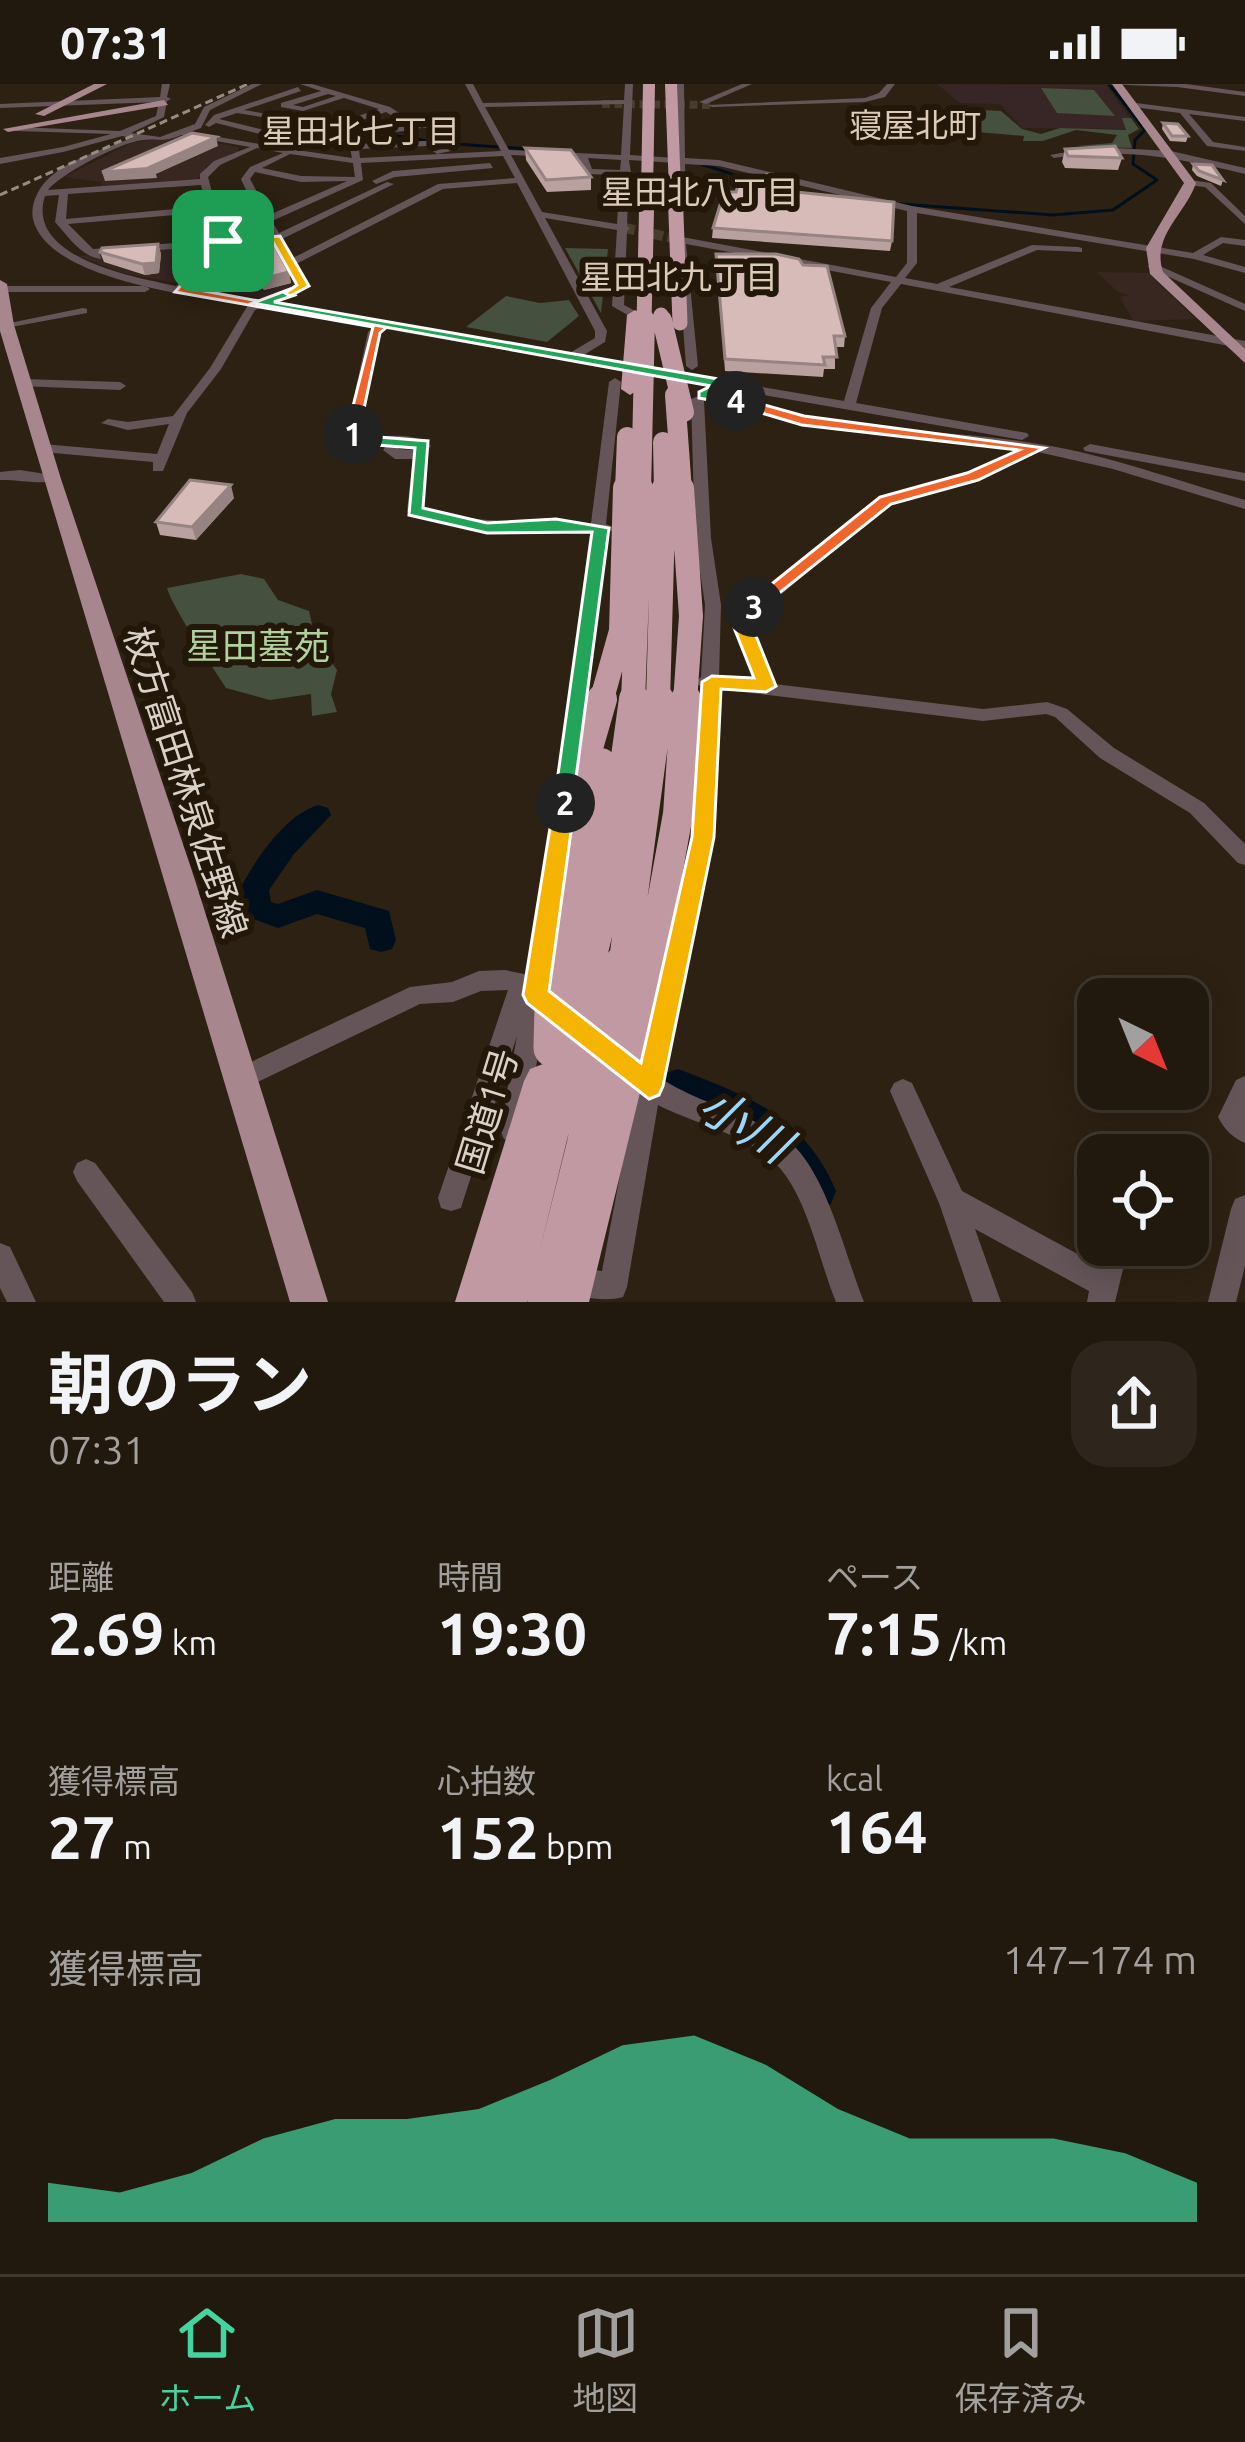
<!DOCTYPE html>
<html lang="ja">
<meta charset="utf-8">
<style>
:root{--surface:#22190e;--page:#2e261c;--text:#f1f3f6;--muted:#a2a09e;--line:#3f382e;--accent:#45d49f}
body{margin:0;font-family:Ubuntu,"Noto Sans JP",sans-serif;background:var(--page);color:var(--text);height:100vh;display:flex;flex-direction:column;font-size:45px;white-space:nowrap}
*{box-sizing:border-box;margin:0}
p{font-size:39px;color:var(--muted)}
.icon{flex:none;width:66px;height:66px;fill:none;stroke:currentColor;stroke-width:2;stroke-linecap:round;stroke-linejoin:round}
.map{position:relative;height:1218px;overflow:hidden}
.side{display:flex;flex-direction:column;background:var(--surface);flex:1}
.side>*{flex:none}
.needle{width:78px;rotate:137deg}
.tools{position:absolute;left:1077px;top:894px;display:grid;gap:24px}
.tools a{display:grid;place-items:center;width:132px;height:132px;border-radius:24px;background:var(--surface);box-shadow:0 6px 30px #0003,0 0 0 3px var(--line);font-size:60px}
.pin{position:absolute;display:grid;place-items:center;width:102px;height:102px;color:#fff;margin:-51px;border-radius:24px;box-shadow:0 6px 18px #0006}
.km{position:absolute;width:60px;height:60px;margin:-30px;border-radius:50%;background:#222;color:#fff;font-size:33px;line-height:60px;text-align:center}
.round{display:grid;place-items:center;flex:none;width:126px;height:126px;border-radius:36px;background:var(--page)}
.overview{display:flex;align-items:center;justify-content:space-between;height:204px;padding:0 48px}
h1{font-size:66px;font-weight:700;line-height:90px}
.figures{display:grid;grid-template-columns:repeat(3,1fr);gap:18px;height:204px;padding:12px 48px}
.figures div{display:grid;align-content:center}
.figures b{font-size:60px;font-weight:700}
.figures small{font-size:33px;font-weight:400}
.figures p{font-size:33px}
.chart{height:336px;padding:24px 48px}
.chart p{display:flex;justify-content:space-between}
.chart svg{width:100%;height:216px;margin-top:12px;fill:var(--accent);opacity:.7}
.status{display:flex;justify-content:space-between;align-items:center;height:84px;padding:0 60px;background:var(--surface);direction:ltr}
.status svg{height:33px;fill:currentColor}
.tabs{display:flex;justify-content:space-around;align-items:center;height:168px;border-top:3px solid var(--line);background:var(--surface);font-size:33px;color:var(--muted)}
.tabs a{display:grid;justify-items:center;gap:6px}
.tabs .current{color:var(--accent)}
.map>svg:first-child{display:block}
.commercial{fill:#382621}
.education{fill:#382526}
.green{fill:#45503e}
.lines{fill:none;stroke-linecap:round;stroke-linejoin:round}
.stream{stroke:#000f1b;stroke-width:3}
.river{fill:#000f1b;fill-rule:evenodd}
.minor-tunnel-far1{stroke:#473c2e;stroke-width:8;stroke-dasharray:8 4.5;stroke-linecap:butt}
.minor-tunnel{stroke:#473c2e;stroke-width:10;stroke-dasharray:10 4.5;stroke-linecap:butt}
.minor{fill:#655559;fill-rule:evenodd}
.major{fill:#a7868d;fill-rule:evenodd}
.highway{fill:#c199a2;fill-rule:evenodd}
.rail{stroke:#968d82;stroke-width:3;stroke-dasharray:8 4.5;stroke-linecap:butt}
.highway-bridge-far5{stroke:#c199a2;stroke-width:12}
.highway-bridge-far4{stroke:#c199a2;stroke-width:15}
.highway-bridge-far3{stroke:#c199a2;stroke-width:20}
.highway-bridge-far2{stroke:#c199a2;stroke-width:24}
.highway-bridge-far1{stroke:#c199a2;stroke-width:30}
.highway-bridge{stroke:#c199a2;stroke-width:39}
.wall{fill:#b8a19f}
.shaded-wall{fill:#968382}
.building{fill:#d6bbb9;stroke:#968382;stroke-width:3}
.split-1{fill:#f0652b;stroke:#fff;stroke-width:3}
.split-2{fill:#22a559;stroke:#fff;stroke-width:3}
.split-3{fill:#f5b400;stroke:#fff;stroke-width:3}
.split-4{fill:#f0652b;stroke:#fff;stroke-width:3}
.split-5{fill:#22a559;stroke:#fff;stroke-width:3}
.split-6{fill:#f5b400;stroke:#fff;stroke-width:3}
.labels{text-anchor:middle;stroke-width:12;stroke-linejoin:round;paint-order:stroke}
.far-neighbourhood-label{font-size:33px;fill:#dccbb9;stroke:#231709}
.park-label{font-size:36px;fill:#b1d19c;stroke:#231709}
.street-label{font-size:36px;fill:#dad2c9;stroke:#231709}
.near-water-label{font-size:48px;font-style:italic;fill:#9ad7fa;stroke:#231709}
</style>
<div class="status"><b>07:31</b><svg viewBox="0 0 49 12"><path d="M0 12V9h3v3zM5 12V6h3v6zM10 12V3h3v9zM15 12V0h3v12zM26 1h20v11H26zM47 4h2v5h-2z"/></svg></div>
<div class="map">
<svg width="1245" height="1218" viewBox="0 0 1245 1218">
<rect width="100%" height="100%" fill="#2d2113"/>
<path class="commercial" d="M179,52l60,11 -1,5 -32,15 -9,13 -95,8 -1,-6 -37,-5 69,-35z
M275,156l26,46 -27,14 -68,-11 -7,-8 30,-28 3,-10z
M215,160l-15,21 -25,18 -52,-10 -45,-17z
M1097,188l51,1 48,46 -63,2 -13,-24 9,-2 -11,-3z"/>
<path class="education" d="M937,0l169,1 23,32 -4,12 -103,-1 -22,-24 -40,-1z"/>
<path class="green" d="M1041,4l53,2 21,26 -58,-3z
M963,25l38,2 21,18 19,5 19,-6 66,2 -4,-12h9l8,11 -11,6 4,13 -55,-2 35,-3 5,-8 -41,-5 -33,11h-20l1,-5 -93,-8 23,-6 -4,-5 12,-3z
M565,164l43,1 -7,64z
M506,212l34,7 29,-3 10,16 -32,26 -81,-15z
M241,490l23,5 14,21 31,11 6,27 22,32 -6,24 6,18 -25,4 -1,-22 -41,6 -44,-12c-13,-20 -54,-81 -59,-100z"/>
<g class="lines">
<path class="stream" d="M397,52l36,6
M456,60l72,5
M701,80l40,13
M900,120l153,11 60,-5 44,-30 -24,-16 2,-24 10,-10 -36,-46"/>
<path class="river" d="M318,721l10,3 3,7 -37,39 -25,36 2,12 7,2 39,-14 72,21 7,29 -4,9 -11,3 -11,-3 -5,-21 -48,-14 -39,14 -30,-11 -8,-28c15,-29 45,-74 78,-84z
M678,985c71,27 127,48 158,122l-5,13 -13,5 -13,-5c-25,-62 -83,-81 -139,-109l-5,-11 5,-11z"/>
<path class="minor-tunnel-far1" d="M602,20l110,1"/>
<path class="minor-tunnel" d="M625,120h56
M625,144l57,12
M616,200h72"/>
<path class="minor" d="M162,0h8l-3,13 4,2 -4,2 -3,16 -33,16 29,4 35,-13 9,-17 48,-23h10l-52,26 -9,18 -11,4 75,13 15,-6 -64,-16 -7,4 -4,-2 9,-10 84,-28 3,4 -57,19 76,13 3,4 -86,-14 -18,6 69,17 16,-5 42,-3v-8l33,-11 -35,-11 -41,13 -22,-4v-4l40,-12 -21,-7h12l78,23 20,13 38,7 12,22 -23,5 -4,-3 18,-4 -2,-2 -90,4 1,9 141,-7 -36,-67h8l10,19 141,-3 1,-16h8l-3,71 46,3v-74h8l1,74 34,2 193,46 281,47 28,-16 24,3v6l-22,-3 -20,12 42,12v6l-51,-14 -277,-46v50l-12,15 32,6 95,-39 46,2 4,1v4l-45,-2 -88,37 296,54v8l-344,-65 -19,24 -26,95 171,30 2,3 -7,4 -637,-111 -5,4 -20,100 6,3c22,1 49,-5 65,10l-4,5 -5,58c55,16 112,11 169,14l18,-141 6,-4 6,4 -15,142 11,5 -12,4 -24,230 -3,5h-14l-3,-5 29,-231c-62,-3 -121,0 -181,-18l-2,-3 6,-52h-18l-12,-9 4,-5 -29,-2 -12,-9 22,-102 5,-5 -112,-19 -6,2 -34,59 -34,44 -24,58h-10v-9l-110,-10 -7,-4 7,-4 114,10 12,-30 -41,6 -27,-7 7,-4 20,3 45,-6 37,-48 38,-63c-52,-9 -201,-25 -215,-86 -3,-14 5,-31 16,-41 22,-20 56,-29 83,-40l-10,-2 -59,16 -63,12v-6l63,-11 48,-13 -95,-3 -3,-4 107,4 36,-15 3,-14 -159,6v-4l160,-7zM328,10l8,2 -33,11 -10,-2zM624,20l-3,51 -112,-5 -24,-43zM386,28l19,12 11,2 -61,4 -2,-7zM421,43l21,4 5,9 -89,4 -2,-9 62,-5zM347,49l5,25 -76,-11 29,-12zM182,51l68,12 -36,14 -14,13v5l-152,11c14,-17 75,-49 96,-50 19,-2 16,3 38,-5zM257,64l26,5 -33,14 -9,12 6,13 -34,4 -5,-19 12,-12zM290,70l63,9 2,14 -54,-1 -39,-8zM511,71l68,3 7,16 34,1 -3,49 -75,-12zM503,72l12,22 -77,6 -145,74 -11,-19 112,-55 -7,-2 -108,51 -7,-12 91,-41 -2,-17zM588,74l33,2 -1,10 -28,-1zM629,76l47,3v36l5,3 5,-3 -1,-35 34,2 188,45v52l-11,14 -214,-40 -5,3 3,2 -3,3 6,67 -9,11 9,3 3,40 6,4 6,-4 -12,-122 205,38 -20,26 -27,93 -262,-45 23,-14 2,-11 -62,-113 72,12 -5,76 19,11h8v-4l-15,-8 3,-74 3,-3 -3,-2 2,-51 2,-2zM255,88l46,10 46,-1 -78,34 -19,-36zM517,99l78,148v7l-27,16 -296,-51 36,-17 -12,-22 147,-75zM201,101l15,55 -123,9 -25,-25 107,-9 5,-3 -5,-3 -109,10 2,-25zM59,111l-4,27c12,13 26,35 46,37l-1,-5 116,-8 -6,11 -34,29c-42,-9 -151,-28 -131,-90zM250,113l21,38 -45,4 -11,-38zM274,157l23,44 -38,16 -72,-13 31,-27 8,-16zM413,360l3,3 -3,3 -15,-1 2,-3z
M742,0h10l-46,20 -7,-2z
M887,0h8l-10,13 -20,5 -153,5 -4,-2 157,-7 14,-5z
M1102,0h84l59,8v4l-68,-9z
M1136,19l109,14v4l-56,-7 24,28 32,5v4l-38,-5 -27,-33 -47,-6z
M1095,63l76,4 74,17v6c-66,-16 -123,-27 -191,-16l-4,-3z
M490,79l3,5 -98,9 -19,7 -4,-3 21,-10z
M1190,96l21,3 34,33v8l-40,-37 -18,-2z
M1153,179l92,41v7l-96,-43 -1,-2z
M0,202h145l5,3 -5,3h-145z
M83,224l4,1v4l-81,15 -6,-3z
M23,295l97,3 6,4 -6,4 -101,-4 -2,-3z
M709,308c41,1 77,23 117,29 71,11 142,11 213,23 70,11 138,37 206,56v9l-132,-40 -75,-17 -60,28 -87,23 -142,118 25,63 209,25 64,-7 6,2 14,5 47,39 90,55 41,41v21l-7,-2 -48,-50 -90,-55 -45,-41 -9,-3 -63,7 -265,-32 -5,148 -50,243c37,23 82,33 119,56 43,27 63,120 82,166h-28c-17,-41 -29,-107 -60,-138 -26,-28 -83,-41 -118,-59l-31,182 -4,10c-17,5 -43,1 -60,-6l-4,-10 4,-10 10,-4 29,4 34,-181 -4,-8 3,-8 5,-2 53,-235 8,-150 -5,-5 5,-5 4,-72 -10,-67 -4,-139zM722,316l64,21 47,9 189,19 -54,25 -87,23 -147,119 -2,4 24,62 -37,-4 2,-73 -10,-67 -7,-137z
M1090,360l155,29v8l-160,-30 -2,-3z
M20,386l32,5 7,4c-12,7 -42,0 -59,1v-8z
M505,886l24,5 9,-5 8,3 4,7 -2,12 6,10 -4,7 -5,2 -19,119 -4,9 -9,3 -9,-3 -4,-9 17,-94 -53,162 -3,10 -10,3 -10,-3 -3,-10 70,-208 -27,1 -28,11 -33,2 -179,86 -9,-3 -3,-8 3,-8 178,-84 42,-5 27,-11z
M1245,992v67c-12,-5 -21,-14 -27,-26l18,-37z
M903,995l9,4 50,108 134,73 5,-19h28l-14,57h-28l2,-11 -114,-62 26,73h-28l-34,-99 -49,-112 4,-8z
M86,1075l9,4 97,129 4,10h-32l-87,-121 -4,-9 4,-9z
M1245,1111v71l-9,36h-28l23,-93 4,-10z
M0,1159l10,4 26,55h-29l-7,-14z"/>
<path class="major" d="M94,0h13l-63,32 -9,-2z
M1112,0h10l74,99c-11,32 -45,53 -33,89l82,77v14l-95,-89 -4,-26 38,-65z
M164,16l4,5 -160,27 -5,-3z
M0,196l7,4 7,41 47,154 133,398 134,425h-38l-290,-971z"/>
<path class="highway" d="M635,226l8,5 -4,74 -9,6 -9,-6 6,-74z
M543,980l13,5 6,12 -63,221h-44l69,-221 6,-12z"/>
<path class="rail" d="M0,111l248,-111"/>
<path class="highway-bridge-far5" d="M671,0l4,107
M647,107l2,-107"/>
<path class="highway-bridge-far4" d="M675,104l5,135
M661,231l2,8
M644,239l3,-135"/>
<path class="highway-bridge-far3" d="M662,236l22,92
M675,311l7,96
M663,358l1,49
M625,407l2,-54
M641,407l4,-171"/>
<path class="highway-bridge-far2" d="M682,404l9,128 -6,86
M601,618l20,-71 4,-143
M633,618l8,-214
M658,618l6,-214"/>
<path class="highway-bridge-far1" d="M573,878l25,-137 3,-62
M554,884l33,-217 15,-52
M589,884l18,-74 27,-195
M623,884l36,-269
M650,884l28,-154 8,-115"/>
<path class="highway-bridge" d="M553,964l2,-83
M507,1218l83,-337
M547,1218l39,-156 37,-181
M569,1218l82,-337"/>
</g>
<path class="wall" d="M1163,39l25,13 -2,6 -16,-1 -8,-12z
M525,64l66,29v13l-44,2 -21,-32z
M1065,65l57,9 -4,12 -53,-2 -3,-6z
M1193,80l30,16 -2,6 -24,-10 -5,-6z
M796,108l96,49 -2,10 -178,-13 1,-10z
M242,154l47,34 2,11 -27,7 -16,-22 -2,-10 2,-1z
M158,160l3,10 -2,19 -14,2 -41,-13 -4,-10z
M716,170l129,82 -1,11h-9v22h-11l-1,8 -98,-6z
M234,414l-38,42 -36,-5 -4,-13z"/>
<path class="shaded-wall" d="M216,53l2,9 -62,28 1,4 -52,3 -3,-9 48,-5z
M158,160l3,10 -2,19 -14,2 -3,-11z
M289,188l2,11 -27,7 -2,-11z
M231,401l3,13 -38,42 -4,-13z"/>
<path class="building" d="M1163,39l15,1 10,12h-16z
M192,49l24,4 -66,30 4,1 -52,4z
M1115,62l7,12 -54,-2 -3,-7z
M525,64l46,2 20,27 -45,3z
M1193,80l19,1 11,15 -24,-9z
M773,90l12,5 11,13 98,10 -2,39 -179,-13 11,-36h12l5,-16z
M269,151l20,37 -27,7 -16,-21 4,-1 -8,-19z
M158,160l-2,19 -14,1 -42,-12 2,-4z
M716,170h60l23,5 4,6 24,1 18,70h-11l3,21h-14l2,8 -100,-6z
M190,396l41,5 -39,42 -36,-5z"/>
<path class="split-1" d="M223,154l5,3 -10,21 -30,26 201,37 -9,8 -22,104 -12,-3 27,-107 -198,-35z"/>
<path class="split-2" d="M353,346l13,6 62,5 -5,67 64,15 69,-4 53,9 -37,280 -7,3 -11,-8 38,-271 -105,1 -78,-18 6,-67 -52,-4 -17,-10z"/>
<path class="split-3" d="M748,519l15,4 -13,14 26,65 -10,6 -45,-3 -7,148 -51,249 -4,9 -10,4 -122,-96 -4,-8 31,-192 11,-8 10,8 -26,188 92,72 51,-226 10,-155 10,-6 42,2 -23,-58z"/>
<path class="split-4" d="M736,313l68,19 240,32 -66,32 -87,24 -137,109 -9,-6 3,-4 132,-106 87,-24 52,-23 -217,-25 -71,-21z"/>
<path class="split-5" d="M290,205l5,6 -21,7 450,78 7,4 -14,10 26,7 -7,4 -37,-7v-6l12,-6 -458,-83z"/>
<path class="split-6" d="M280,152l29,50 -19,10 -5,-3 12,-8 -24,-43 -56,-1z"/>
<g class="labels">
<g class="far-neighbourhood-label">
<text x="915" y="53">寝屋北町</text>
<text x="361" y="59">星田北七丁目</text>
<text x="700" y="120">星田北八丁目</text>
<text x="679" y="205">星田北九丁目</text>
</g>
<g class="park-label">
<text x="258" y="575">星田墓苑</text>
</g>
<g class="street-label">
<text transform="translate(186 698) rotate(72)" y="13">枚方富田林泉佐野線</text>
<text transform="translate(487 1027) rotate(-73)" y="13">国道1号</text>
</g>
<g class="near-water-label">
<text transform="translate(745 1041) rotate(31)" y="17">小川</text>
</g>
</g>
</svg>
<div class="tools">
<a><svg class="needle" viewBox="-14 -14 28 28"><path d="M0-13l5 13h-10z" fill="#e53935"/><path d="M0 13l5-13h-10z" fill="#a2a09e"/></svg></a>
<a><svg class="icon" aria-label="locate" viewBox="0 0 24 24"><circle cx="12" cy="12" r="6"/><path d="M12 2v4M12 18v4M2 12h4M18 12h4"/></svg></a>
</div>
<div class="pin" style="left:223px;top:157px;background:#1e9e55"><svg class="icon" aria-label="arrive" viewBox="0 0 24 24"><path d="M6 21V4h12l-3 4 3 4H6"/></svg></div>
<b class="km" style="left:353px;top:350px">1</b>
<b class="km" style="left:565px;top:719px">2</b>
<b class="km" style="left:754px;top:523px">3</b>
<b class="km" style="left:736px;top:317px">4</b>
</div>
<section class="side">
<div class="overview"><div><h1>朝のラン</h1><p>07:31</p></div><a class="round"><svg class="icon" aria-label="share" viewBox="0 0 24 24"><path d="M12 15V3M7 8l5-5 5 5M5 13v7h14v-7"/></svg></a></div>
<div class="figures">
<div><p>距離</p><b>2.69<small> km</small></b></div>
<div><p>時間</p><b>19:30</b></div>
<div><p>ペース</p><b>7:15<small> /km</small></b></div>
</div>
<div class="figures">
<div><p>獲得標高</p><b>27<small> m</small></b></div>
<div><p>心拍数</p><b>152<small> bpm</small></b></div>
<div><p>kcal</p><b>164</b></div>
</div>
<div class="chart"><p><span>獲得標高</span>147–174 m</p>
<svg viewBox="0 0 160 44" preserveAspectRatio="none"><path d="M0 44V36L10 38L20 34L30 27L40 23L50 23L60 21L70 15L80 8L90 6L100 12L110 21L120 27L130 27L140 27L150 30L160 36V44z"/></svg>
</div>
</section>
<nav class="tabs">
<a class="current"><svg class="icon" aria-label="home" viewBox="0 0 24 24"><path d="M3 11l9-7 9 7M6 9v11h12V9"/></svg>ホーム</a>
<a><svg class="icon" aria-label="map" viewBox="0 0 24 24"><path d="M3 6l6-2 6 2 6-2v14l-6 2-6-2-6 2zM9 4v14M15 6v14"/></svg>地図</a>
<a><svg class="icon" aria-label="saved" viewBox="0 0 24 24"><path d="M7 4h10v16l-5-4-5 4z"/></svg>保存済み</a>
</nav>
